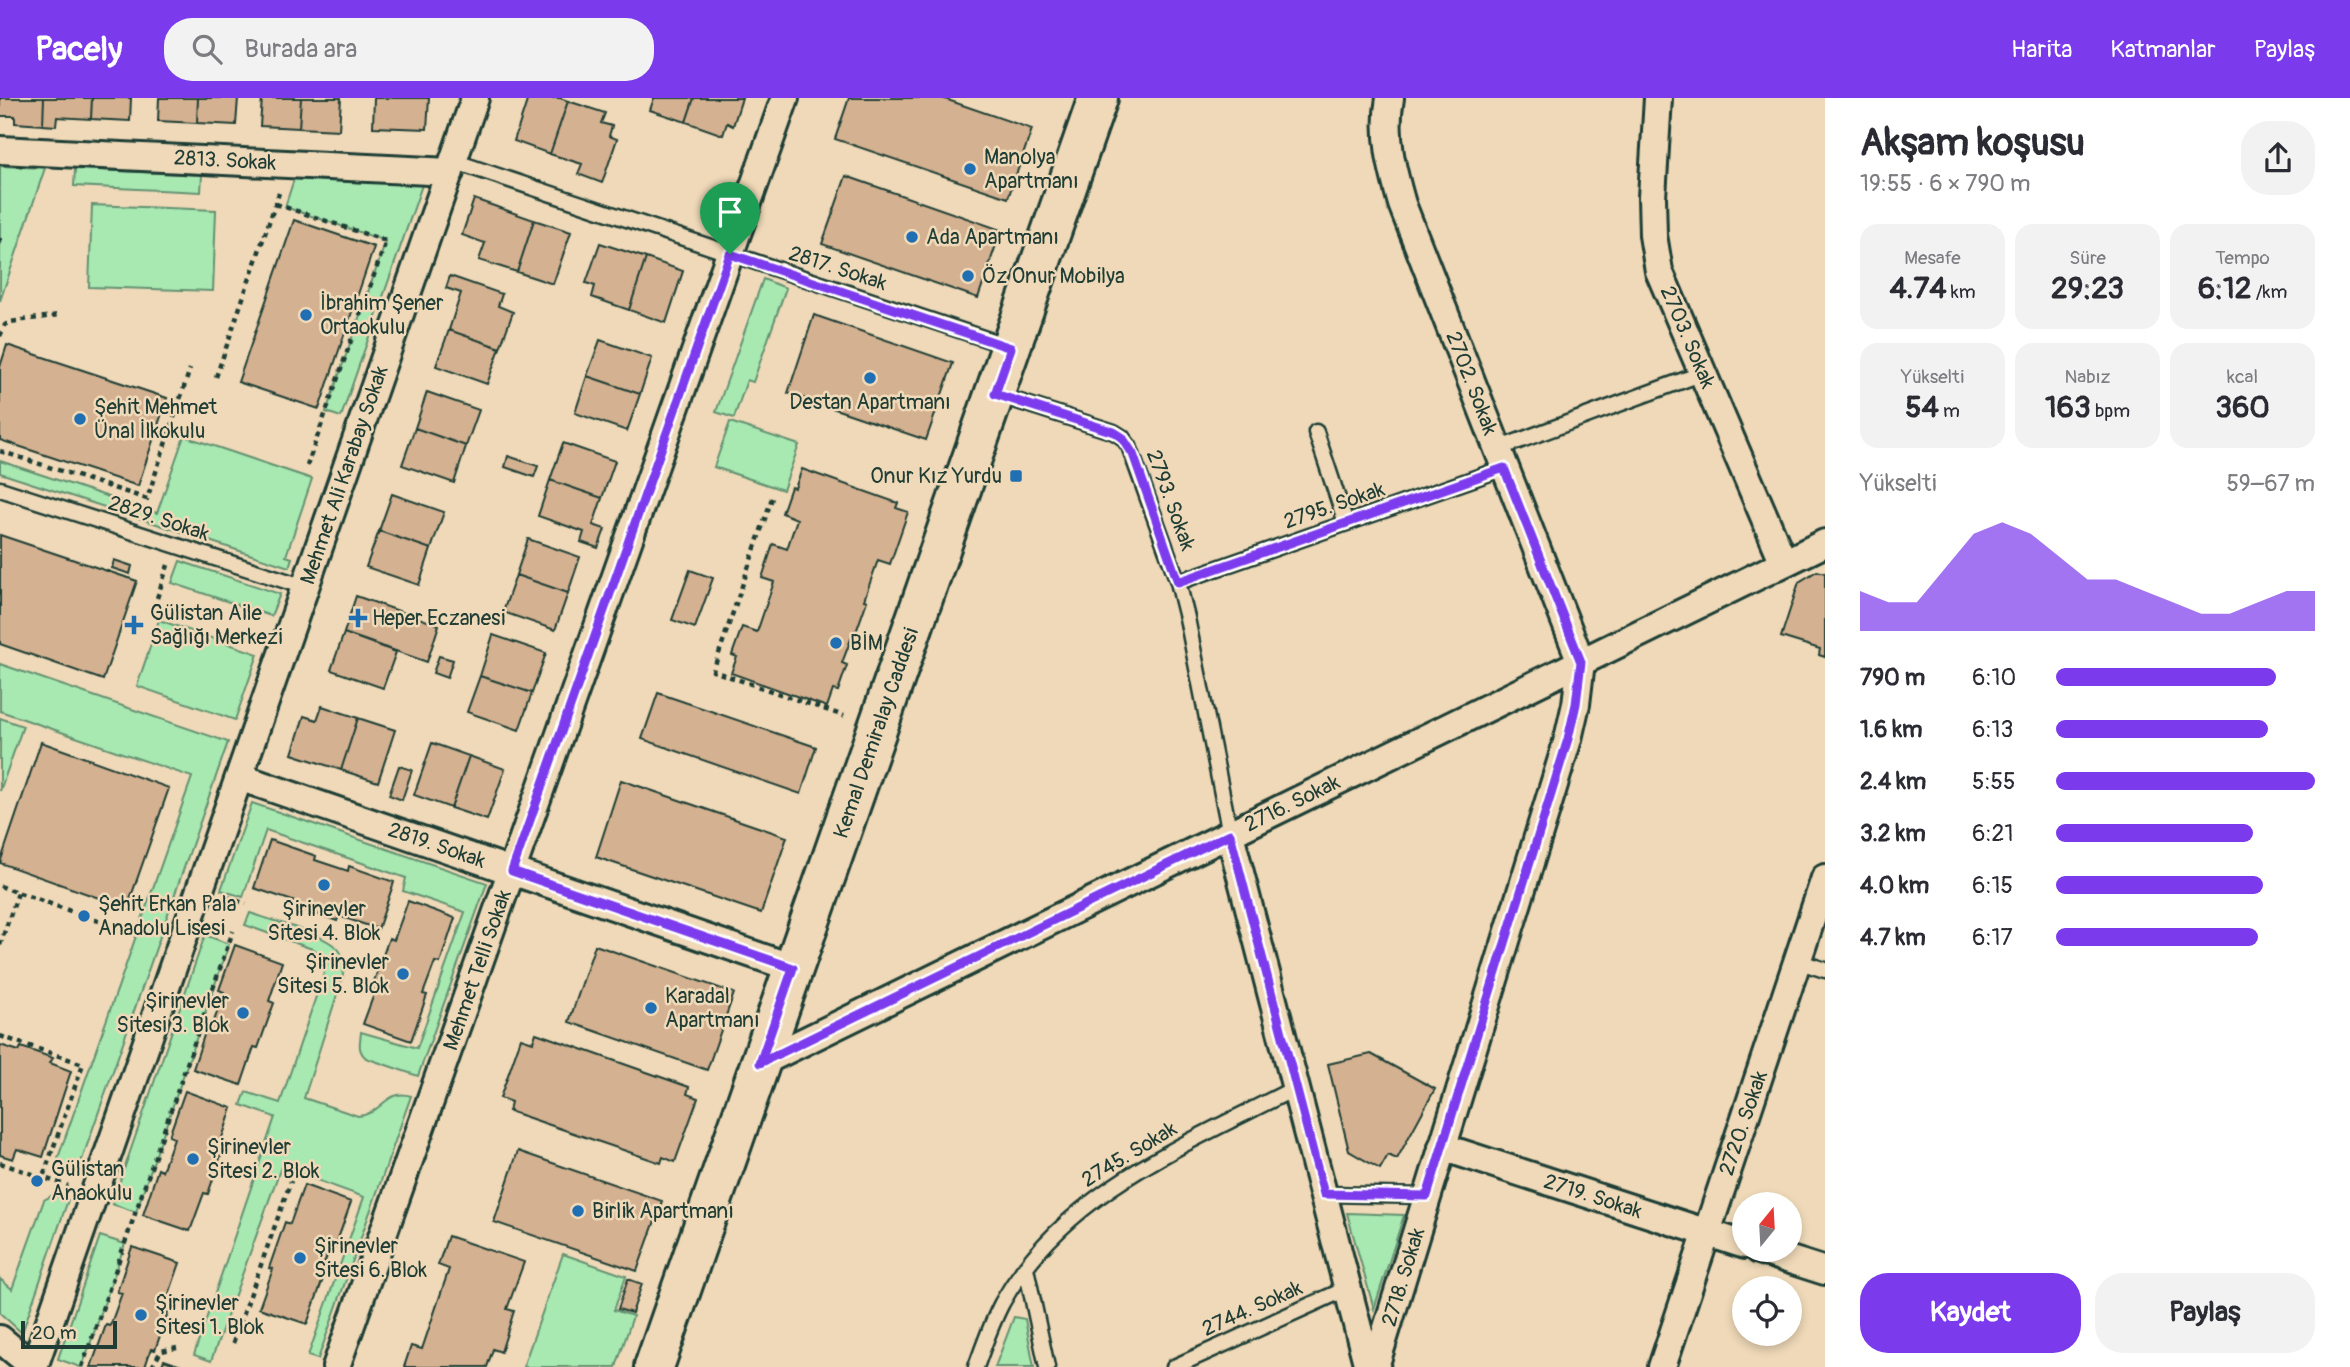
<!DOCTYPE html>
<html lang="tr">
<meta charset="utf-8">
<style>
:root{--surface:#fff;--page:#f2f2f3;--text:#2b2b33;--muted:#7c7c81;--accent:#7c3aed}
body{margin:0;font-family:Pangolin,sans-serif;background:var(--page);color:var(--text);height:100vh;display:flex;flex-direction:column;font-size:26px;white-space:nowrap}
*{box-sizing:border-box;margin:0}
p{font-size:23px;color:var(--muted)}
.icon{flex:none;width:38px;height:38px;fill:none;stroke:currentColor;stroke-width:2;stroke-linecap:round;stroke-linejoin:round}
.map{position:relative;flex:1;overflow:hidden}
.side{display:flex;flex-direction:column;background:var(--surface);width:525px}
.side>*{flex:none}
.needle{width:46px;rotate:18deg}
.buttons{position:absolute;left:1732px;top:1094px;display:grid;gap:14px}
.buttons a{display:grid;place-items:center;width:70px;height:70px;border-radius:50%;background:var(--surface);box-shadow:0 4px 10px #0003;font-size:35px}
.scale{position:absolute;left:21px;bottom:18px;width:96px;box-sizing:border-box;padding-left:7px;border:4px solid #1f3d34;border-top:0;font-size:19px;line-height:24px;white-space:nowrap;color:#1f3d34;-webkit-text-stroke:5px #efd9b8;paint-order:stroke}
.pin{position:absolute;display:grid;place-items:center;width:60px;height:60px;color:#fff;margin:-72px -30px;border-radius:50% 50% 50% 0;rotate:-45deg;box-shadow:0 0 7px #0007}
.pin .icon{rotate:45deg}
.round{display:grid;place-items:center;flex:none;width:74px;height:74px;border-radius:28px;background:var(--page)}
.head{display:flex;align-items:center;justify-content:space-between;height:119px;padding:0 35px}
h1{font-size:38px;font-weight:700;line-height:52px}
.stats{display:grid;grid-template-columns:repeat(3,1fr);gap:10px;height:119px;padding:7px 35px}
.stats div{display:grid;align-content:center;border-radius:18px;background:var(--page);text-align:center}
.stats b{font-size:30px;font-weight:700}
.stats small{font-size:19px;font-weight:400}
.stats p{font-size:19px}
.chart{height:196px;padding:14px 35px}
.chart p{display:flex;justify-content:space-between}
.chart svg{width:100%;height:126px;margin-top:7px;fill:var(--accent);opacity:.7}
.primary-button{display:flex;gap:14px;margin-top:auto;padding:14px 35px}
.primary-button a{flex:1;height:80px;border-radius:28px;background:var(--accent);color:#fff;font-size:28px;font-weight:700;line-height:80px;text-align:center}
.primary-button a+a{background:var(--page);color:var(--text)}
ul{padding:0 35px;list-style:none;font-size:23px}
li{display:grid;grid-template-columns:112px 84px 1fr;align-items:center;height:52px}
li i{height:18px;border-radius:9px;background:var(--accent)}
header{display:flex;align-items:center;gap:42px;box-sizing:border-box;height:98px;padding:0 35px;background:var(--accent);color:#fff}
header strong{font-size:33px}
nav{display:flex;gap:38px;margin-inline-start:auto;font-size:24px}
.search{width:490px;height:63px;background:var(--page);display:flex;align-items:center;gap:18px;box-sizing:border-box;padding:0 24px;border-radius:28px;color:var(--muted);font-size:26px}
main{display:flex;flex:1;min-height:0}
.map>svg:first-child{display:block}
.green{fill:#a8e8b1;stroke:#649272;stroke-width:2}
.building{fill:#d4b190;stroke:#1f3d34;stroke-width:2}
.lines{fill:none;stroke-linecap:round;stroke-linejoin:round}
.lane-casing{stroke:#1f3d34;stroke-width:19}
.street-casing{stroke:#1f3d34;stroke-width:32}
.secondary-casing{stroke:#1f3d34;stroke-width:44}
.path{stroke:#1f3d34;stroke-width:4.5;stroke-dasharray:5 5;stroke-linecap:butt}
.lane{stroke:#efd9b8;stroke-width:14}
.street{stroke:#efd9b8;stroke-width:26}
.secondary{stroke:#efd9b8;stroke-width:38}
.route-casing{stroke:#fff;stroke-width:14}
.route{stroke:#7c3aed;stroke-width:9}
.poi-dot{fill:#1f6fb2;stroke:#efd9b8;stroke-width:2.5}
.labels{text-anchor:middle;stroke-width:5;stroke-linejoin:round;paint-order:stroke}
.poi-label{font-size:21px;fill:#1f3d34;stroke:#efd9b8;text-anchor:start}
.street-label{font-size:21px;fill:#1f3d34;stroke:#efd9b8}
</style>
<header>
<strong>Pacely</strong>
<div class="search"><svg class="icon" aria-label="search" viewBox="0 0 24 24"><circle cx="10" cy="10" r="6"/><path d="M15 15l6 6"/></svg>Burada ara</div>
<nav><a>Harita</a><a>Katmanlar</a><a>Paylaş</a></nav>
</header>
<main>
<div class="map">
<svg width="1825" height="1269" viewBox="0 0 1825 1269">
<rect width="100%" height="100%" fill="#efd9b8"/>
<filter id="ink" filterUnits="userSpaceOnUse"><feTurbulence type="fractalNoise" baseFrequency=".0143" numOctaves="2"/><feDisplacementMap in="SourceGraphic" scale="14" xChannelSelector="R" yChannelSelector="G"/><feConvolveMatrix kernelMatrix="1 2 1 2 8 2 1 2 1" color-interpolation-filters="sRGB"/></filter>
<g filter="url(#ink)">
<path class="green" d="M0,68l45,2 -45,133z
M75,71l127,6 -1,17 -127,-6z
M294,81l128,6 -81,232 -15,-5 60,-171 -101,-34z
M92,107l124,5 -3,81 -124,-4z
M763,181l23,9 -33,94 -6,-2 -13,38 -18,-6z
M730,324l69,23 -16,45 -69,-23z
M184,338l128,43 -26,77 6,2 -3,9 -289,-94v-12l157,52z
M180,463l100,33 -9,22 -99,-33z
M159,522l99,34 -23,66 -98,-34z
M0,566l228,78 -151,432 -13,-5 -6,-11 134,-381 -192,-66z
M0,620l23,8 -23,65z
M252,705l235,80 -69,193 -52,-18c-9,-8 -6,-15 -5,-26l56,16 48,-136 -62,-21 3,-13 -140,-48 -23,67 -22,-7z
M250,815c21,8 80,21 91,40 5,8 3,17 1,26l-38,119 54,18c23,-1 28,-28 53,-20l-93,263 -10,-3 56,-159 -83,-30 -70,194 -17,-6 81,-238 -34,-12 5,-13 34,11 47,-139 -5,-8 -7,-6 -70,-25z
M205,837l24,9 -93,268 -24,-8z
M53,1097l15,5 -46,133 -22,-20v-34l12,10 32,-89z
M1347,1115l57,2 -30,94z
M100,1138l25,8 -43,123h-2l-22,-8z
M563,1156l63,22 -12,34 19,6 -17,51h-93z
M1014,1219l11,2 9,48h-39z"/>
<path class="building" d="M0,0h44l-1,27 -28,-2v-7h-15z
M44,0h48l-1,21 -34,-2 -1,9 -13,-1z
M92,0h39l-1,23 -39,-2z
M159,0h39l-1,25 -39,-2z
M198,0h40l-2,27 -39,-2z
M262,0h39l-2,30 -39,-2z
M301,0h40l-2,32 -40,-2z
M374,0h55l-2,31 -54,-2z
M528,0h32l8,3 -18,53 -36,-13z
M654,0h40l-8,24 -36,-12z
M694,0h48l-9,28 -6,-3 -4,12 -37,-13z
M849,0h93l90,31 -24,69 -173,-59z
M568,3l37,12 -4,10 11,3 -3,10 8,3 -15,44 -24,-9 4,-10 -32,-10z
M846,78l155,54 -23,68 -156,-54z
M474,101l60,21 -17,52 -38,-12 6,-17 -23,-8z
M294,122l80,27 -55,162 -81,-27z
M534,122l37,12 -18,52 -36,-12z
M600,145l46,15 -17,52 -37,-13 3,-11 -9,-3z
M646,160l37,13 -17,52 -37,-13z
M450,178l52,18 -4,12 15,6 -13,36 -51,-18 12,-37 -15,-5z
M814,217l139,48 -27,77 -138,-47z
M449,232l51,18 -13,36 -51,-18z
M600,242l52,18 -12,36 -53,-18z
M7,247l160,53 -29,88 -138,-46v-73z
M587,278l53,18 -13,37 -52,-18z
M427,294l52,18 -13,36 -51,-18z
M415,330l51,18 -12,37 -52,-18z
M563,345l52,18 -13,37 -52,-18z
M508,358l30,10 -4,11 -29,-10z
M802,371l96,34 -2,5 12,4 -18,52 -12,-4 -14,40 3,1 -11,31 -2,-1 -12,32 5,2 -9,26 -5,-1 -6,17 -96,-34 6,-16 -5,-2 10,-28 15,5 17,-50 -12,-4 11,-34 14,5 10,-30 -15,-6 9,-26 4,1z
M550,382l52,18 -9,27 12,4 -7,19 -17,-6 3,-10 -46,-16z
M392,396l52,18 -13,37 -52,-18z
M379,433l52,18 -12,36 -53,-18z
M0,437l137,46 -34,99 -103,-36z
M528,441l52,18 -12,36 -52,-18z
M114,462l18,6 -2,8 -18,-6z
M690,472l23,8 -18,50 -23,-8z
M1817,473l8,2v84l-6,-2 1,-6 -39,-12 18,-55z
M516,477l52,18 -13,37 -52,-18z
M356,498l83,29 -12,37 -83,-29z
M344,535l52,19 -13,36 -52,-18z
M493,537l53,18 -14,40 -52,-17z
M439,558l14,4 -6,18 -14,-5z
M480,578l52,17 -13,37 -52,-18z
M658,595l158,54 -15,47 -159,-55z
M322,608l36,12 -17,52 -49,-16 12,-38 13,4z
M358,620l37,12 -17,52 -37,-12z
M41,644l128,46 -42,120 -127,-45z
M432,645l37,13 -18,52 -37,-13z
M469,658l36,13 -18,51 -36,-12z
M399,668l13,4 -10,30 -13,-5z
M621,682l166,57 -26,76 -165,-56z
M270,742l46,16 -1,4 33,11 1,-5 45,16 -16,47 -39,-13 -2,5 -46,-16 2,-4 -39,-13z
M408,803l47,17 -15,45 -5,-1 -12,32 4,1 -16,46 -48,-17 14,-38 -4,-2 16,-46 5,2z
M235,847l47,17 -13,39 5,2 -16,45 -4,-1 -13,38 -48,-16 15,-46 5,1 11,-32 -5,-2z
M595,847l139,48 -27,77 -138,-48z
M536,935l153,54 -2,7 11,4 -23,64 -12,-5 -2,6 -152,-52 2,-9 -11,-4 21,-60 12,4z
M0,947l19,6 2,-4 32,11 -3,5 21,8 -28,86 -26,-8 -4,10 -13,-4z
M1371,956l64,35 -38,70 -9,-4 -8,14 -31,-18 -21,-87z
M185,993l47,17 -13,39 4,2 -15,45 -4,-1 -14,38 -47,-16 15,-46 4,2 12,-33 -5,-2z
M518,1053l144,50 -25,70 -143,-49z
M304,1087l47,17 -16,45 -4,-2 -12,33 4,1 -16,45 -48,-16 14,-39 -4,-1 16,-46 5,2z
M448,1138l76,26 -17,47 7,2 -13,41 -8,-3 -6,18h-83l7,-21 11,3 27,-80 -11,-4z
M132,1149l48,16 -14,40 5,1 -16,46 -4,-1 -6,18h-54l15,-42 4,1 12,-33 -5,-1z
M628,1181l14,5 -10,29 -14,-4z
M164,1262l20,7h-23z"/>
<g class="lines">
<g class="lane-casing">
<path id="lane" d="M453,63l557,186
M995,296l119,38 8,5 7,9 49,136 9,36 43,216
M1316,334l30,91
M1497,351l206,-76
M0,391l305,98
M1178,484l326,-114
M1797,863l28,9
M1324,1096l103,2
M1026,1170l21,99
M976,1269c8,-22 15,-43 26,-64 62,-112 187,-160 295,-216
M1174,1269l174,-79"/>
</g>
<g class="street-casing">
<path id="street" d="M1658,0l-6,99 1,38 6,36 125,292
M0,52l450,22
M239,679l554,191
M1230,736l138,533
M760,965l1065,-520
M1442,1049l303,98
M1759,1152l66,21
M0,1241l34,28
M34,1269l441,-1269
M336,1269l449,-1269
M1375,1269l193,-628 8,-35 5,-42 -179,-458c-10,-35 -19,-69 -12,-106
M1662,1269l163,-489"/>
</g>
<g class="secondary-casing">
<path id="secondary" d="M654,1269l444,-1269"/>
</g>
<path class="path" d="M276,106l110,37 -79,225
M0,140v5
M0,238l5,-11 5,-3 49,-7
M216,279l63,-184
M0,353l147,48 43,-130
M772,400l-59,173 131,45
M157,500l11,-33
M0,788l121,43
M227,799l19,7
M0,847l18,-52
M0,938l83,28 -40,113
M0,1065l68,23
M233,1245l58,-162
M82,1269l151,-436
M152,1269l9,-16 16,-3"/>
<use href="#lane" class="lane"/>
<use href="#street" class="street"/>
<use href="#secondary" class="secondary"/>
</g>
</g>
<g class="lines" filter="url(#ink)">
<g class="route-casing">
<path id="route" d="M730,156l281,94 -16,46 119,38 8,5 11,17 45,128 326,-114 77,194 -5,42 -8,35 -141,457 -103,-2 -94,-360 -470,229 33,-95 -281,-97z"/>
</g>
<use href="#route" class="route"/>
</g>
<g class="poi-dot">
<circle cx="970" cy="71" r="7"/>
<circle cx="912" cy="139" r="7"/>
<circle cx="968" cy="178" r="7"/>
<circle cx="306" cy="217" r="7"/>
<circle cx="870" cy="280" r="7"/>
<circle cx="80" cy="321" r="7"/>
<rect x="1009" y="371" width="14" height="14" rx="3.5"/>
<path d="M354.5 509.5h7v7h7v7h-7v7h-7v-7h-7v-7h7z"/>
<path d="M130.5 516.5h7v7h7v7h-7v7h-7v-7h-7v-7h7z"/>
<circle cx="836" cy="545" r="7"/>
<circle cx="324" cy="787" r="7"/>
<circle cx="84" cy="818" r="7"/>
<circle cx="403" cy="876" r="7"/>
<circle cx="651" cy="910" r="7"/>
<circle cx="243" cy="915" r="7"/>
<circle cx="193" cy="1061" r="7"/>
<circle cx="37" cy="1083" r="7"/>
<circle cx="578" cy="1113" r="7"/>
<circle cx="300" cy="1160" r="7"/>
<circle cx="141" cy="1217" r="7"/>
</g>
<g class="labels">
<g class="poi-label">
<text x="984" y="66">Manolya<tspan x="984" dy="24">Apartmanı</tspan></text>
<text x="926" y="146">Ada Apartmanı</text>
<text x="982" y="185">Öz Onur Mobilya</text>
<text x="320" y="212">İbrahim Şener<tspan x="320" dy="24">Ortaokulu</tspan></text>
<text x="870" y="311" text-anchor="middle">Destan Apartmanı</text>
<text x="94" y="316">Şehit Mehmet<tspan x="94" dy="24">Ünal İlkokulu</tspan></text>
<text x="1002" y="385" text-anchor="end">Onur Kız Yurdu</text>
<text x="150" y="522">Gülistan Aile<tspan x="150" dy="24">Sağlığı Merkezi</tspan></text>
<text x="372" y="527">Heper Eczanesi</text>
<text x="850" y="552">BİM</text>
<text x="98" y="813">Şehit Erkan Pala<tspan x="98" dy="24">Anadolu Lisesi</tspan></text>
<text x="324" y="818" text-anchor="middle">Şirinevler<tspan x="324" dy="24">Sitesi 4. Blok</tspan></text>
<text x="389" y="871" text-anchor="end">Şirinevler<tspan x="389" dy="24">Sitesi 5. Blok</tspan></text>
<text x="665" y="905">Karadal<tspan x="665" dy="24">Apartmanı</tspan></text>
<text x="229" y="910" text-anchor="end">Şirinevler<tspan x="229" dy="24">Sitesi 3. Blok</tspan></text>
<text x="207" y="1056">Şirinevler<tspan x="207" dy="24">Sitesi 2. Blok</tspan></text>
<text x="51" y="1078">Gülistan<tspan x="51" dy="24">Anaokulu</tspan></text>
<text x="592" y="1120">Birlik Apartmanı</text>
<text x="314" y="1155">Şirinevler<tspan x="314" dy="24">Sitesi 6. Blok</tspan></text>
<text x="155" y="1212">Şirinevler<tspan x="155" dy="24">Sitesi 1. Blok</tspan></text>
</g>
<g class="street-label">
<text transform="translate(225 62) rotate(3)" y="7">2813. Sokak</text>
<text transform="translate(838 170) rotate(18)" y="7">2817. Sokak</text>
<text transform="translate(1688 239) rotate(67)" y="7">2703. Sokak</text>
<text transform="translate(1472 285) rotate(69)" y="7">2702. Sokak</text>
<text transform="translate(344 377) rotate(-71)" y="7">Mehmet Ali Karabay Sokak</text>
<text transform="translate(1171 402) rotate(70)" y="7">2793. Sokak</text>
<text transform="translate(1334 407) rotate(-19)" y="7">2795. Sokak</text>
<text transform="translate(159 420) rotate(18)" y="7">2829. Sokak</text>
<text transform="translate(876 635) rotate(-71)" y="7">Kemal Demiralay Caddesi</text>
<text transform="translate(1292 705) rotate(-26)" y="7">2716. Sokak</text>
<text transform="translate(437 747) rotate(19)" y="7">2819. Sokak</text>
<text transform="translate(477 872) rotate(-71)" y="7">Mehmet Telli Sokak</text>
<text transform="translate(1743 1025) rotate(-71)" y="7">2720. Sokak</text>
<text transform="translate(1129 1056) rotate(-31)" y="7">2745. Sokak</text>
<text transform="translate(1593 1098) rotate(18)" y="7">2719. Sokak</text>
<text transform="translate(1403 1179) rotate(-73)" y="7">2718. Sokak</text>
<text transform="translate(1252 1210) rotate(-24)" y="7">2744. Sokak</text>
</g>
</g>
</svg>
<div class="buttons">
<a><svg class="needle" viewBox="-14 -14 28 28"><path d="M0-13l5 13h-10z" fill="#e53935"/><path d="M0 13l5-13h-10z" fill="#7c7c81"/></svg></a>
<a><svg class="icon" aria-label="locate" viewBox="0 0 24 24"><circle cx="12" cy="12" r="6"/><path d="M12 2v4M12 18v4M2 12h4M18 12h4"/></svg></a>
</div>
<div class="scale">20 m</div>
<div class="pin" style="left:730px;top:156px;background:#1e9e55"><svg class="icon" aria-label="arrive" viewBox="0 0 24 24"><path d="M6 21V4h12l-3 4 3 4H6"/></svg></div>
</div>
<section class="side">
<div class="head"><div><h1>Akşam koşusu</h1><p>19:55 · 6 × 790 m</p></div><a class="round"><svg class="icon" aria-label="share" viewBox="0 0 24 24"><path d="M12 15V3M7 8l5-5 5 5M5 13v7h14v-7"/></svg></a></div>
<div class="stats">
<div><p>Mesafe</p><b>4.74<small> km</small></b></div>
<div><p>Süre</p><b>29:23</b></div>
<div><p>Tempo</p><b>6:12<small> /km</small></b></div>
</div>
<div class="stats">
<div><p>Yükselti</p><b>54<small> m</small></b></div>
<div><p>Nabız</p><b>163<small> bpm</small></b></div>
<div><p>kcal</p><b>360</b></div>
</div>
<div class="chart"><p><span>Yükselti</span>59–67 m</p>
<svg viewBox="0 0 160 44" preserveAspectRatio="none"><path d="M0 44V30L10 34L20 34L30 22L40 10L50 6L60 10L70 18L80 26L90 26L100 30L110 34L120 38L130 38L140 34L150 30L160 30V44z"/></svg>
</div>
<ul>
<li><b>790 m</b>6:10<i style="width:85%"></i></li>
<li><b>1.6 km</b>6:13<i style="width:82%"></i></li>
<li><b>2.4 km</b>5:55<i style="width:100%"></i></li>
<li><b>3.2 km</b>6:21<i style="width:76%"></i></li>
<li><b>4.0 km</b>6:15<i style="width:80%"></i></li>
<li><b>4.7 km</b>6:17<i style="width:78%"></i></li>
</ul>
<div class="primary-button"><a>Kaydet</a><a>Paylaş</a></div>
</section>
</main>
